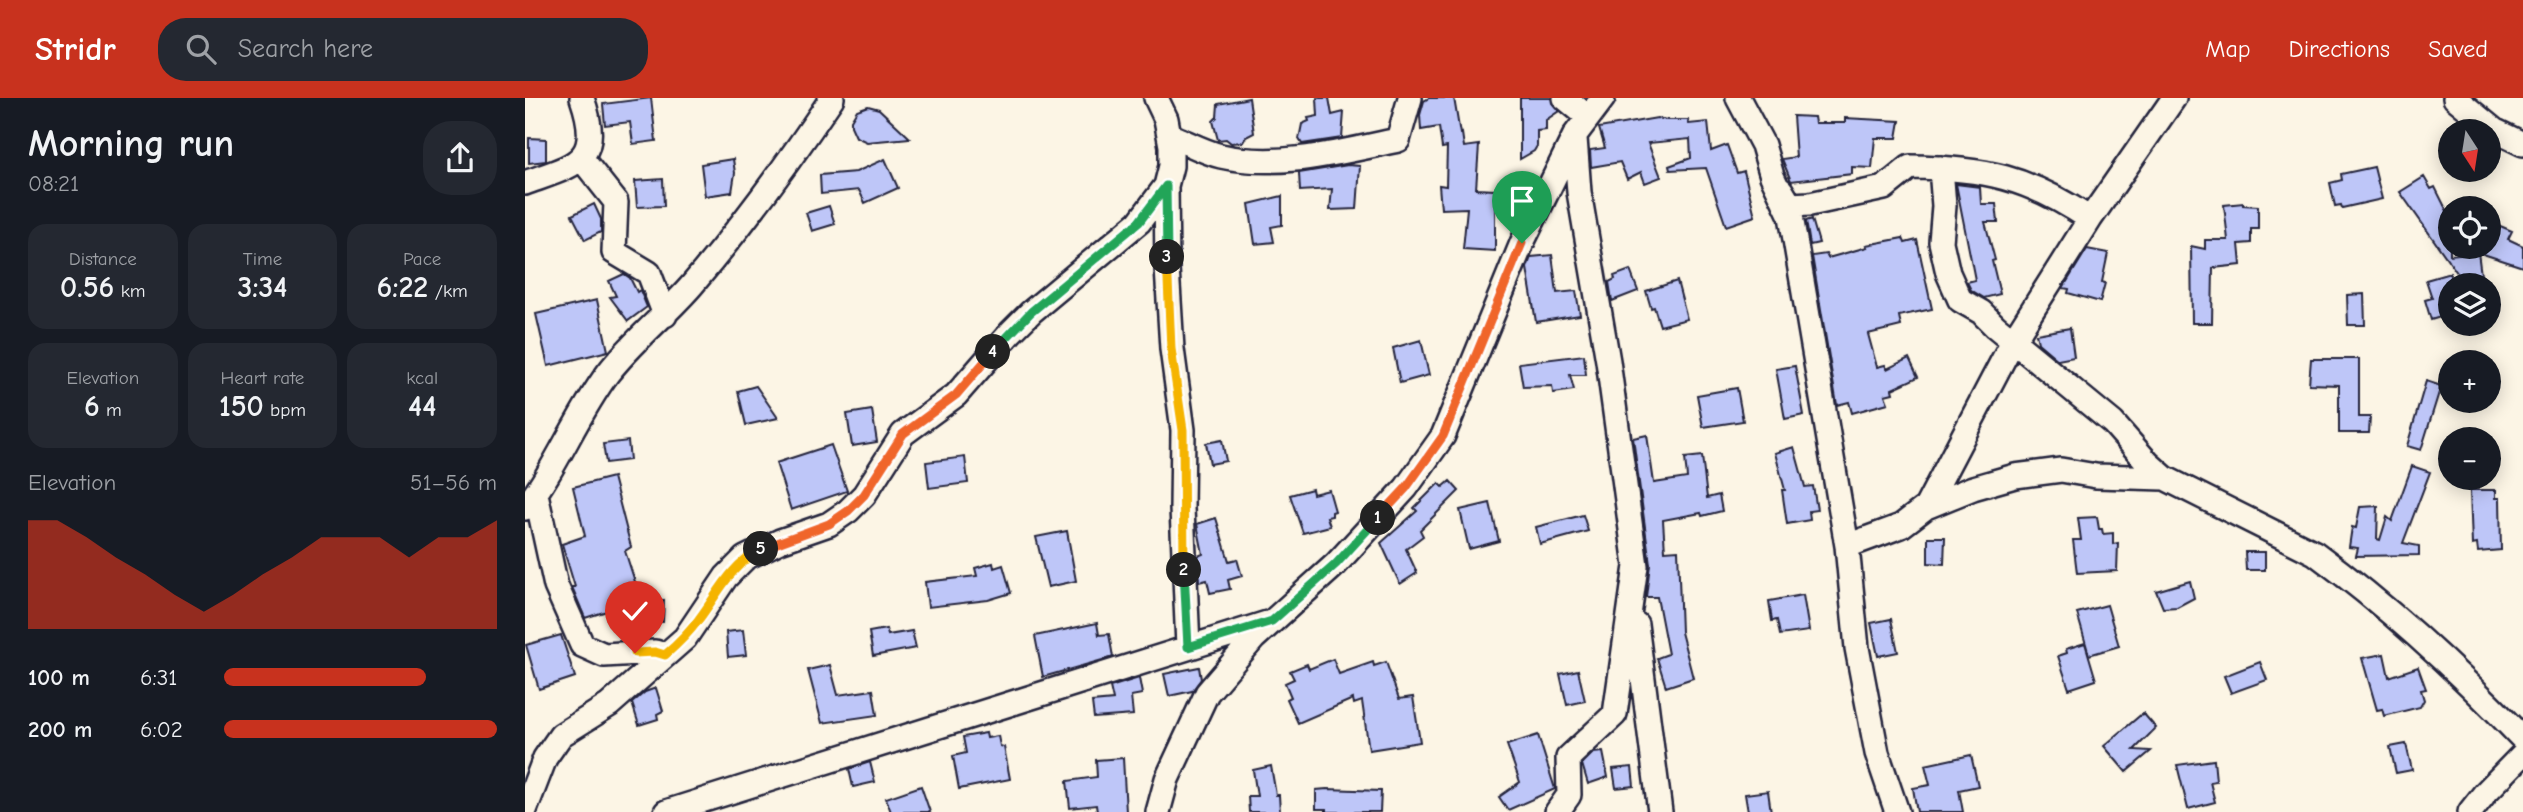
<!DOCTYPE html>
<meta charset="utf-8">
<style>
:root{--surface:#171b24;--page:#242831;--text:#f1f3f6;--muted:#9ea1a6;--accent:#c8321e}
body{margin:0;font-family:"Comic Neue",sans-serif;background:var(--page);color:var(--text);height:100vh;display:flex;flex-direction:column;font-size:26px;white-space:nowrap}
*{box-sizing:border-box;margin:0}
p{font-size:23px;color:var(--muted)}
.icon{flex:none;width:38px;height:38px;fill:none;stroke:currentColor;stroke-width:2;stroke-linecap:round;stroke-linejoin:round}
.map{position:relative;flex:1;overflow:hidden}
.sheet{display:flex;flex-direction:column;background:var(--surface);width:525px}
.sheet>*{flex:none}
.needle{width:46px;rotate:168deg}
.controls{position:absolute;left:1913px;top:21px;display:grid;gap:14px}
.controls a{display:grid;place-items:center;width:63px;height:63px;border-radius:50%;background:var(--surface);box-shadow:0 4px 18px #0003;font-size:35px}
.pin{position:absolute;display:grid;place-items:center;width:60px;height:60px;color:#fff;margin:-72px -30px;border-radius:50% 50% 50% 0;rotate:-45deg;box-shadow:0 0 7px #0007}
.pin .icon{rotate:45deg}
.km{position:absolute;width:35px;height:35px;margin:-18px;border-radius:50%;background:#222;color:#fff;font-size:19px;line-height:35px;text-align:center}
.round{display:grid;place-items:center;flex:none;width:74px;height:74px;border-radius:28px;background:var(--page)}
.overview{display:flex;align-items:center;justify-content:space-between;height:119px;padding:0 28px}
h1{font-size:38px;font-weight:600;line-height:52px}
.stats{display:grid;grid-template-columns:repeat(3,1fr);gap:10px;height:119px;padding:7px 28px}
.stats div{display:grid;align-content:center;border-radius:18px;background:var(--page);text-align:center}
.stats b{font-size:30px;font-weight:600}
.stats small{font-size:19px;font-weight:400}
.stats p{font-size:19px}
.chart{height:196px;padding:14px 28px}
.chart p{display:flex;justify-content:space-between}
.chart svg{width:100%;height:126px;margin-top:7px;fill:var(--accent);opacity:.7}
ul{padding:0 28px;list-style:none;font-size:23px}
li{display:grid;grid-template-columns:112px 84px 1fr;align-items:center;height:52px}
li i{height:18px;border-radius:9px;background:var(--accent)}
header{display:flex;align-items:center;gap:42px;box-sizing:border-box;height:98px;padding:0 35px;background:var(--accent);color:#fff}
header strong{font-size:33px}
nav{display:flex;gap:38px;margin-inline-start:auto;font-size:24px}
.search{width:490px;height:63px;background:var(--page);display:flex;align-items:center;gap:18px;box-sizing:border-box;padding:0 24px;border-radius:28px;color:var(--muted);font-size:26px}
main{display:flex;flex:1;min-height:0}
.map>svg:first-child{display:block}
.building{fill:#bec6f8;stroke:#22223b;stroke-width:2}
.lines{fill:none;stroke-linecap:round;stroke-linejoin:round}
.minor-casing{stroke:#22223b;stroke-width:28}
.minor{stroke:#fcf5e5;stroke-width:23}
.split-1-casing{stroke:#fff;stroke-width:14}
.split-2-casing{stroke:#fff;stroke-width:14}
.split-3-casing{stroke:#fff;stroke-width:14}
.split-4-casing{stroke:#fff;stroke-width:14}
.split-5-casing{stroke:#fff;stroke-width:14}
.split-6-casing{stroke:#fff;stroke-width:14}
.split-1{stroke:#f0652b;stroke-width:9}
.split-2{stroke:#22a559;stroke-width:9}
.split-3{stroke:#f5b400;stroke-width:9}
.split-4{stroke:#22a559;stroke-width:9}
.split-5{stroke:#f0652b;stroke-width:9}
.split-6{stroke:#f5b400;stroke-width:9}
</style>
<header>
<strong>Stridr</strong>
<div class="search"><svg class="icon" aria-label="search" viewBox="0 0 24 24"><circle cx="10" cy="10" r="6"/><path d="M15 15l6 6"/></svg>Search here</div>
<nav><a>Map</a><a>Directions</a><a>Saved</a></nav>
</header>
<main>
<section class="sheet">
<div class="overview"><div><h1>Morning run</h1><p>08:21</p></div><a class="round"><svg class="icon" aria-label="share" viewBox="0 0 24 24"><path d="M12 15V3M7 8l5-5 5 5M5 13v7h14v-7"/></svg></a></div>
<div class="stats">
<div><p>Distance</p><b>0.56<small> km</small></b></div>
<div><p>Time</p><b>3:34</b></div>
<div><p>Pace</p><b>6:22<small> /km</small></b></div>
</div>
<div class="stats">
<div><p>Elevation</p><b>6<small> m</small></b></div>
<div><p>Heart rate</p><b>150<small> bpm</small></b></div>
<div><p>kcal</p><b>44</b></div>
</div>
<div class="chart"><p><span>Elevation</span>51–56 m</p>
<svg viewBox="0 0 160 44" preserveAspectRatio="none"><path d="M0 44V6L10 6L20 12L30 19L40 25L50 32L60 38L70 32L80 25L90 19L100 12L110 12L120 12L130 19L140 12L150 12L160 6V44z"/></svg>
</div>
<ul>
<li><b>100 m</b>6:31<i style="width:74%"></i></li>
<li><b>200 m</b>6:02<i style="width:100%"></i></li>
</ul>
</section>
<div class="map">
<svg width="1998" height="714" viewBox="0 0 1998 714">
<rect width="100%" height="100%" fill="#fcf5e5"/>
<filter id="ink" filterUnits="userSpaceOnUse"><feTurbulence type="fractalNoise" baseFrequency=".0143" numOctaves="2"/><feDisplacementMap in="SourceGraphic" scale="14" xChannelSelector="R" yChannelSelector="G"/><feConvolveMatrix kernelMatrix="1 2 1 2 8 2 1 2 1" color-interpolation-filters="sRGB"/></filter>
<g filter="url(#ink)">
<path class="building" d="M126,0l5,43 -23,3 -3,-22 -25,3 -2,-21z
M724,0l5,35 -8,4 -3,5 -12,1 -5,-4 -8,1 -5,-19 4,-4 1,-13z
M792,0h12l3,17 12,-3 -2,26 -40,6 -3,-5 3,-15 7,-3 -1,-3 10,-2z
M904,0h25l6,36 2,-1 2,14 15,-2 -3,44 19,1v61l-32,-2 4,-41 -26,1 -2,-24 7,1 1,-39 -5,1 -3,-21 -18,3 -1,-15 4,-14z
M995,0h31l1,5 7,8 -13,9v10l-9,1v15l-3,5 -14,8z
M343,8l11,3 31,29 -43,4 -11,-5 -5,-11v-6l6,-10z
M1268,18l21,1 1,6h30v-5l55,3 -3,17h-22l-3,30 -20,-1v7l-61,7 -9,-22 14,-2z
M1132,20l10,2h21l1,4 19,-2 3,29 16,-6 10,28 7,-2 11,45 -29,10 -20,-58 -36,2 -1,-4 22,-8 -1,-19 -42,4 13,34 -16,6 -4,-11 -14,7 -7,-17 -29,5 -1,-17 15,-2 -6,-20z
M4,40l17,1v22l-17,2z
M208,61l2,14 -3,19 -27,4 -4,-32z
M360,61l13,29 -33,15 -6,-13 -38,4 -1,-19 36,-3z
M823,67l12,1 -3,43 -27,1 2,-21 -32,2 -1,-18z
M1849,69l8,32 -40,9 -1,-3 -6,1 -5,-23 12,-3 -1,-6z
M1899,79l7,12 4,-2 15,30v38l28,-3 3,23 -21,2 -60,-85z
M138,81l1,27 -27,1 -2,-26z
M1431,86l24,3 1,17h15l2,18h-13l10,38 -3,1 8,33 -16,4 -13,-8 -4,-8 8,-2z
M757,98v29l-11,2 3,15 -19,2 -6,-40z
M1718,105v2l15,1v23h-7v14l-12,1 2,21 -28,3 -1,55h-20l-1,-77 14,3v-9h23l-4,-35z
M69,106l7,15v13l-16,8 -13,-25z
M304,108l6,18 -23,7 -6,-18z
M1287,121l7,24 -9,2 -4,-24z
M1973,127l14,6 -4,8 15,7v21l-40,-13 6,-7z
M1378,140l2,5 12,-3 15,69 -33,7 2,10 -33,8 9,33 8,-2 2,4 22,-11 9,19 -26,12 1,4 -8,2 3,8 -36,10 -3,-11 -12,3 -25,-149 14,-2 2,4 39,-11 -1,-2z
M1562,151l21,4 -6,29 3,1 -5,19 -32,-9 1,-4 -6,-1z
M1027,157l5,38 19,-2 4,24 -44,7 -9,-54 4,-11z
M1105,172l8,21 -26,10 -3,-19 6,-3 -1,-3z
M1925,175v41l-19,6 -6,-20 7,-2 -6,-18z
M99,176l6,4 7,14 3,-2 7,17 -19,14 -18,-24 6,-1 -7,-15z
M1152,183l10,38 -27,7 -6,-19 -3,1 -5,-17z
M1839,196l1,31h-17l-1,-30z
M72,202l11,51 -60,15 -12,-52z
M1545,230l4,29 -16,3 -20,-17 -2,-9z
M896,242l8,35 -29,8 -7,-35z
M1059,257l2,20h-16l4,15 -21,3 -1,-7 -29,1 -4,-24z
M1786,261h48v58h11l-1,16h-30v-48l-30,-1z
M1270,268l9,49 -19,4 -9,-50z
M1901,283l15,5 -20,64 -14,-4z
M231,288l22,32 -32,7 -8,-34z
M1212,290l6,33 -40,6 -6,-32z
M347,312l5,32 -25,4 -5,-32z
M1122,337l7,48 33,-5 -2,-20 17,-2 5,42 12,-3 3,16 -20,5 -1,-3 -38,7 2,31 13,-1 3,82 12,46 -27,9 -9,-29 11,-4 -11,-57h-11l4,-33 -17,-126z
M697,342l4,21 -16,3 -4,-21z
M103,343l2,19 -24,3 -3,-19z
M306,347l16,46 -56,19 -15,-47z
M1269,349l11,40 8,-1 4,24 -8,1 1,9 -23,4 -5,-34h3l-10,-37z
M440,359l3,26 -39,5 -3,-26z
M1887,368l18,6 -27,71 16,3v9l-63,1 2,-8 -9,-1 3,-20 4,1 4,-21 18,-1 -1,33 3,1 7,-23 5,4z
M88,379l18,70 -6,4 16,49 -56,18 -13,-31h3l-13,-43 23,-8 -12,-49z
M925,383l9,10 -39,39 3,6 -17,13 11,24 -17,11 -19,-41 36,-32 -3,-3 25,-25 4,4z
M787,391l1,5 16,-4 6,21 -3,1v4l-5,1 3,9 -27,7 -13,-38z
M1945,392h26v8h4l1,52 -23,2 -1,-8 -5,1z
M965,405l9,38 -30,8 -9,-39z
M1058,417l5,16 -48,13 -4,-17z
M1572,419l2,12h3l1,5 10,-1v11l5,-1 -1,28 -40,2 -4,-33h8l-3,-22z
M691,420l13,43 8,-2 5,17 -14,4 2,9 -20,4 -3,-13 -8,2 -1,-26 5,-2 -6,-30z
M542,433l9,50 -28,6 -12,-50z
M1403,439h17l-1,27 -16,-1z
M1720,454h20v18h-19z
M468,465l1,5 9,-3 8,28 -23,7 -60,7 -3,-25 52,-6 -2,-8z
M1665,483l4,17 -17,9 -14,1 -7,-17z
M1278,497l6,36 -29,4 -3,-15 -5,1 -3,-20z
M139,502l-1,22 -17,-1 2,-18z
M1582,507l12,41 -30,9 -12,-42z
M1366,521l7,33 -20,4 -7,-33z
M572,525l2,12 10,-1 4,23 -70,20 -8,-41z
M361,531l2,6 24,-4 4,17 -43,8 -4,-24z
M218,532l3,25 -18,2 -2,-25z
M36,537l14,42 -36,12 -13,-44z
M1560,545l11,37 -27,9 -11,-33 9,-3 -1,-4z
M1859,556l5,23 29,-10 8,22 -5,1 3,10 -4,7 -36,9 -2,-7 -5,1 -15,-52z
M808,561l6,15 34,-12 1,4 12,-4 13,37 14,-2 7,45 -51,8 -7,-49 -8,3 -1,-5 -55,24 -11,-24 4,-2 -6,-14 9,-4 -4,-8 17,-7 2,5z
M1735,564l7,18 -36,13 -7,-17z
M305,567l8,30 35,-5 4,25 -55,8 -14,-53z
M674,569l2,12 -9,12 -23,5 -5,-22z
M1053,572l7,31 -18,4 -7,-31z
M614,580l3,16 -11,2 2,19 -39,3 -2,-16 21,-2 -3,-13z
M131,590l7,23 -6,3 1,5 -19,6 -7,-22 13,-11z
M1618,615l13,15 -22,22 17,1 -25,21 -22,-26z
M461,635l1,5 11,-2 2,10 4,1 6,32 -51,10 -6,-33 13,-3 -3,-16z
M1013,637l17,54 -47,21 -9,-13 21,-15 -13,-37z
M1881,646l6,26 -16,3 -6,-26z
M1078,654l5,25 -20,7 -6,-20 11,-11z
M1446,657l7,31 -19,4 4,22h-46l-4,-24 17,-3 -5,-20z
M598,660l3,54h-29l-1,-7 -26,3 -3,-27 30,-4 -1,-17z
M1689,662l2,21 -6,1 5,20 -27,7 -11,-44z
M345,664l5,20 -22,5 -4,-18z
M746,668l5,29h3l1,17h-31l-1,-16h9l-4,-26z
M1107,669l2,19 -18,2 -3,-19z
M396,688l9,26h-39l-5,-14z
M802,691l54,2 -1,21h-54v-3h-10v-19z
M1243,693l3,21h-23l-3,-18z"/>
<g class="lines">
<g class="minor-casing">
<path id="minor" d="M631,0l10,21 5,27v20l-5,20 1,82 5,81 11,81 -1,78 6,139
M1040,0l23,19
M1213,0l25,47 9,31 19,40 56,330 10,102 20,105 20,59
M1930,0l39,32 29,14
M651,40c14,6 29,14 45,18 57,13 121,-4 177,-16l12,-42
M57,61l34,43 -2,50 35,21 16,42
M1416,70l3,38 -3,36 7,31 12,27 21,12 14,14 118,97 35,40 17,15 150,75c75,55 144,119 208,186
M0,85c50,-18 79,-21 57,-85
M1256,92l9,15 20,-1 74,-16 26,-21c74,1 118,10 180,52
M11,396l20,92 26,59 22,10 51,-3 10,3
M1401,409l47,-19 42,-12 46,-6 35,6 69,2
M0,410c32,-41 51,-92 83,-135 25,-32 58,-58 84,-88 51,-60 97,-123 140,-187
M1322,448l54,-20 25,-19 87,-166 77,-122 84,-121
M1111,526l24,188
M0,712l20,-52 16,-23 48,-30 76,-67 41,-61 19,-19 35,-17 49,-17 19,-13 16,-16 39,-61 53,-39 55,-63 20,-20 108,-90 27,-36
M141,714l601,-189
M633,714l9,-33 40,-86 47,-55 82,-74 70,-76 37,-52 79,-193 53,-108 28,-37
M1032,714l12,-17 -1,-37 47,-44 21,-148 -28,-205 -29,-169 -4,-54
M1945,714l15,-19 38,-39"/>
</g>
<use href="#minor" class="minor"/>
</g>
</g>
<g class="lines" filter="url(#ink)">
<g class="split-1-casing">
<path id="split-1" d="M853,420l28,-30 37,-52 79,-193"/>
</g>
<g class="split-2-casing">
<path id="split-2" d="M659,472l4,77 84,-26 64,-57 42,-46"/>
</g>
<g class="split-3-casing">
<path id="split-3" d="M642,159l4,92 12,81 1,140"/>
</g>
<g class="split-4-casing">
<path id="split-4" d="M468,254l38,-40 108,-90 27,-36 1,71"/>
</g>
<g class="split-5-casing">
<path id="split-5" d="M236,451l68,-25 19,-13 16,-16 39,-61 53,-39 37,-43"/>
</g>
<g class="split-6-casing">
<path id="split-6" d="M110,555l20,-1 10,3c13,-11 24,-22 34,-36 21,-28 30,-52 62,-70"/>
</g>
<use href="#split-1" class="split-1"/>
<use href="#split-2" class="split-2"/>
<use href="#split-3" class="split-3"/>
<use href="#split-4" class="split-4"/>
<use href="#split-5" class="split-5"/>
<use href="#split-6" class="split-6"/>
</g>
</svg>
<div class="controls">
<a><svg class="needle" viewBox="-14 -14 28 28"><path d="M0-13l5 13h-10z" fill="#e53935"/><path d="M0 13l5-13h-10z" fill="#9ea1a6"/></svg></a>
<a><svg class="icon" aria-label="locate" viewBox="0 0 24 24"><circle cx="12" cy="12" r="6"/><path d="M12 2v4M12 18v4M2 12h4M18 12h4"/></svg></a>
<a><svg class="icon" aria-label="layers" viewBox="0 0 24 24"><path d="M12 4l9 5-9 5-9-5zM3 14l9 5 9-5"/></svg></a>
<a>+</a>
<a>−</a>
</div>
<div class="pin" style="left:997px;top:145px;background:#1e9e55"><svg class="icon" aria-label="arrive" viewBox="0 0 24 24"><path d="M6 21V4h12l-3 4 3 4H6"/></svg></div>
<div class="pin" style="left:110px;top:555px;background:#d93025"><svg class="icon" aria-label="check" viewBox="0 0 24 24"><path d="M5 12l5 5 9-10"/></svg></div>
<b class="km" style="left:853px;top:420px">1</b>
<b class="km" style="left:659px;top:472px">2</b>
<b class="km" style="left:642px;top:159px">3</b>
<b class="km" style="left:468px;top:254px">4</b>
<b class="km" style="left:236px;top:451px">5</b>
</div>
</main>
